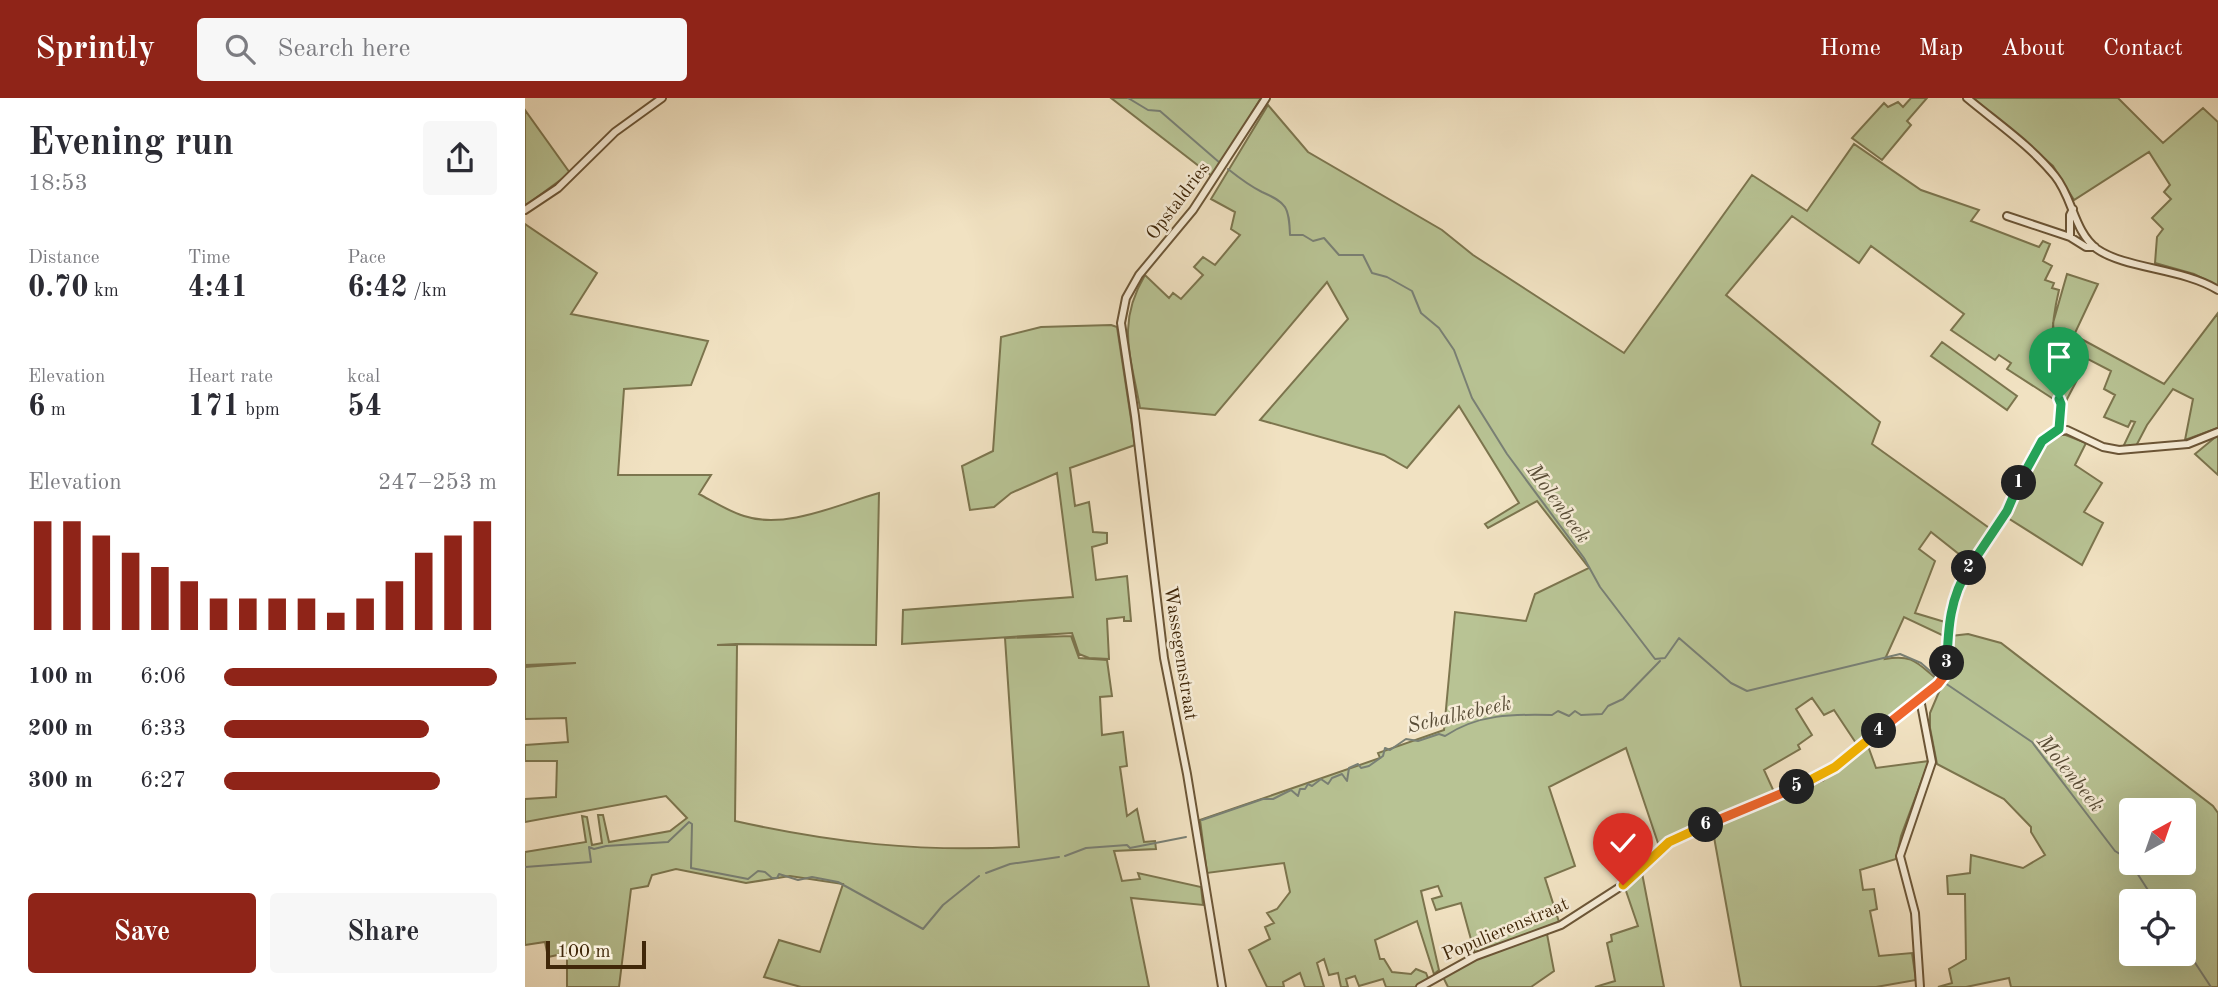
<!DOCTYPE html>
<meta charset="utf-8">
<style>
:root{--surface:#fff;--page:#f7f7f7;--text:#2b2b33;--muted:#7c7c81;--accent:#8f2418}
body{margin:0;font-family:"Old Standard TT",serif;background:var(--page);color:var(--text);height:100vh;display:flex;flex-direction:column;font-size:26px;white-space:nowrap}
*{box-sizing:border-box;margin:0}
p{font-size:23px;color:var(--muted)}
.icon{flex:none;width:38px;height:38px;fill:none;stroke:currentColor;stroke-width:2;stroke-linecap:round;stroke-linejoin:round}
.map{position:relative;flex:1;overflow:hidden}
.details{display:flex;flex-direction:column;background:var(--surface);width:525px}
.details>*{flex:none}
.needle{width:46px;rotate:40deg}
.controls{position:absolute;left:1594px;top:700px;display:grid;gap:14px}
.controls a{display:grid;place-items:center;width:77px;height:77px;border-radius:7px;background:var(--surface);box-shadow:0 7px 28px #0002;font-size:35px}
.scale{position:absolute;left:21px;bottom:18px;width:100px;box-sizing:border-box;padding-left:7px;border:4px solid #402709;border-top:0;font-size:19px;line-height:24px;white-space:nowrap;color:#402709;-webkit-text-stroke:5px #f6ecd7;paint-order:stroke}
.pin{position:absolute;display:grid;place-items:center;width:60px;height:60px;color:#fff;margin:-72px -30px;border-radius:50% 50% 50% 0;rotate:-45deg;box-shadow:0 0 7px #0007}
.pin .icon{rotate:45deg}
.km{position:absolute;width:35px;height:35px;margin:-18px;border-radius:50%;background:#222;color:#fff;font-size:19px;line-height:35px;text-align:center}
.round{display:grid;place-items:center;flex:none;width:74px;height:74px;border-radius:7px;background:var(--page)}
.summary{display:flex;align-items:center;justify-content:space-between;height:119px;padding:0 28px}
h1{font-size:38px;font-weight:600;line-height:52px}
.metrics{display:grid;grid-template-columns:repeat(3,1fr);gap:10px;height:119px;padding:7px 28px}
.metrics div{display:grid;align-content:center}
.metrics b{font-size:30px;font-weight:600}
.metrics small{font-size:19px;font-weight:400}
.metrics p{font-size:19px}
.chart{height:196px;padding:14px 28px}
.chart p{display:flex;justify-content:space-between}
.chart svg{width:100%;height:126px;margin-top:7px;stroke:var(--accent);stroke-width:6}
.primary-button{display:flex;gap:14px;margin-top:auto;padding:14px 28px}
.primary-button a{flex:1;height:80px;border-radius:7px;background:var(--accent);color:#fff;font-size:28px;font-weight:600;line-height:80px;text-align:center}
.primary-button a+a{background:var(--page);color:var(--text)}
ul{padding:0 28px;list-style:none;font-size:23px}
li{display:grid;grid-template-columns:112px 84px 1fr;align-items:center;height:52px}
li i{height:18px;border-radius:9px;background:var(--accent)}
header{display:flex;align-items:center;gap:42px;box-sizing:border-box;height:98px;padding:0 35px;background:var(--accent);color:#fff}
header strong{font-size:33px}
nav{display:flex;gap:38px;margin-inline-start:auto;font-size:24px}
.search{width:490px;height:63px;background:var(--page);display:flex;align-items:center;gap:18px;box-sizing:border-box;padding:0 24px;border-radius:7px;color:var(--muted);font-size:26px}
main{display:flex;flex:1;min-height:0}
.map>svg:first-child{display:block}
.green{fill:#b8c394;stroke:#7c754e;stroke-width:2;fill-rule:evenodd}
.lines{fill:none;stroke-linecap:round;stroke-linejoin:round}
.stream{stroke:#798075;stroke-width:2}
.minor-casing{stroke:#6c5637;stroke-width:10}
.minor{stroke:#f6ecd7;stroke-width:6}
.split-1-casing{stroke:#fff;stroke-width:14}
.split-2-casing{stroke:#fff;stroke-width:14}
.split-3-casing{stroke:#fff;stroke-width:14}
.split-4-casing{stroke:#fff;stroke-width:14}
.split-5-casing{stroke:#fff;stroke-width:14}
.split-6-casing{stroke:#fff;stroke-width:14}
.split-7-casing{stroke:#fff;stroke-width:14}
.split-1{stroke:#22a559;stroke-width:9}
.split-2{stroke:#22a559;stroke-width:9}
.split-3{stroke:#22a559;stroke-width:9}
.split-4{stroke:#f0652b;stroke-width:9}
.split-5{stroke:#f5b400;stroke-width:9}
.split-6{stroke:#f0652b;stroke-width:9}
.split-7{stroke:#f5b400;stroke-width:9}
.labels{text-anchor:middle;stroke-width:5;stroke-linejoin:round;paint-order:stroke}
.street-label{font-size:19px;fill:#402709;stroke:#f6ecd7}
.water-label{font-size:21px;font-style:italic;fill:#584c36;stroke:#f6ecd7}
</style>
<header>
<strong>Sprintly</strong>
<div class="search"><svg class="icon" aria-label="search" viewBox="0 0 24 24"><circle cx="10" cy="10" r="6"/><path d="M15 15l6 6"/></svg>Search here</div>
<nav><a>Home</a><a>Map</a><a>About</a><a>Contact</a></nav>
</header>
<main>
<section class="details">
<div class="summary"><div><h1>Evening run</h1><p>18:53</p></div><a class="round"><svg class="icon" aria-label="share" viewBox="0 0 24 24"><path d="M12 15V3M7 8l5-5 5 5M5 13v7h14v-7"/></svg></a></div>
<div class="metrics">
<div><p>Distance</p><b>0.70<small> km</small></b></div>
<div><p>Time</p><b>4:41</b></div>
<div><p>Pace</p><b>6:42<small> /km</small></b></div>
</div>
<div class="metrics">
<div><p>Elevation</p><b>6<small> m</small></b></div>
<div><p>Heart rate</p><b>171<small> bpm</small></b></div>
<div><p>kcal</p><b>54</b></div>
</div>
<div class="chart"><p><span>Elevation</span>247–253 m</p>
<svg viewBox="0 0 160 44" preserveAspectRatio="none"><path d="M5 44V6M15 44V6M25 44V11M35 44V17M45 44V22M55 44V27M65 44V33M75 44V33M85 44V33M95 44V33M105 44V38M115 44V33M125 44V27M135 44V17M145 44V11M155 44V6"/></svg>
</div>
<ul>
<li><b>100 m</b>6:06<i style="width:100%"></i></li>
<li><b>200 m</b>6:33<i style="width:75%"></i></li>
<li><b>300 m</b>6:27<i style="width:79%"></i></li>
</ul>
<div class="primary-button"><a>Save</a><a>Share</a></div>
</section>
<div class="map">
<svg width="1693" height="889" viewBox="0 0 1693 889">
<rect width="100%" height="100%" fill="#f1e2c2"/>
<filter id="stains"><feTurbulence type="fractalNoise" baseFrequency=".00286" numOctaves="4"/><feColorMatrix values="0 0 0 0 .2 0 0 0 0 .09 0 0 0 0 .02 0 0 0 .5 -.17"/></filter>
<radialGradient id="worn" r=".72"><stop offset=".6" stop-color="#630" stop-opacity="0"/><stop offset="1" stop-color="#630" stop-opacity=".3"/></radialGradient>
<path class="green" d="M586,0h150l-48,79z
M1386,0h16l-20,23 4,4 -29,35 -30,-22 32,-35 4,4 10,-5 5,5z
M1448,0h145l45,45 40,-35 15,14v164l-24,-12 -39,-11 2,-26 6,-8 -11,-11 19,-19 -7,-7 6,-7 -21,-33 -75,48 -21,-34z
M743,7l40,47 134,78 31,25 151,98 128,-178 55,36 47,-67 67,46 58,20 -8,11 68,26 4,-6 7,3 -7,17 9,5 -7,14 9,3 -2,5 7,2c-10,41 -8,70 -1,112l-51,-33 4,-6 -12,-8 -4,5 -44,-30 13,-16 -93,-68 -12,17 -67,-47 -66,79 154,127 -8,22 120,86 -23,32 -38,-30 -12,17 16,12 -20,52 30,9 -1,14 -40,-19 -19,42c28,-5 32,4 53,21l-80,66 -24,-36 -10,5 -12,-17 -16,11 16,26 -14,10 2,4 -36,21 11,24 -90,36 -26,16 -33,-98 -77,39 26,79 -30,12 14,44 -84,32 -14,-51 -25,7 -4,-11 10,-3 -4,-10 -17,5 18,79 -5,4 -17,-53 -42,19 5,19h4l8,13 19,2 5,-5 10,4 2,5 -12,9h-30l-3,-8 -24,7 -4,-10 -9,3 2,8h-7l-3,-14 -9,2 -5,-16 -7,4 7,24h-19l-5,-14 -17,9 1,5h-17l-18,-37 21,-11 -5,-12 9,-4 -7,-10 10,-4 13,-17 -6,-29 -77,10 -7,-53 180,-62 -2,-5 66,-23 11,-118 71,9 9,-27 54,-26 -52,-67 -49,27 -3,-4 34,-21 -60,-97 -52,62 -23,-13 -124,-35 88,-101 -21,-37 -112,133 -75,-7c-9,-52 -24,-84 5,-133l24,23 4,-5 8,6 22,-24 -9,-8 9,-10 12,8 25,-30 -9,-6 4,-17 -24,-13z
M0,12l45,63 -45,33z
M0,126l72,49 -26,41 137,27 -17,44 -67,4 -6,86h93l-12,19c15,8 29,17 45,22 42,14 95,-12 135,-23l-3,152 -140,-1 -19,1h20l-2,176c99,22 183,31 284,26l-14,-209 66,-2 8,22 28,2 5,36 -12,1 2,38 21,-3 4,34 -7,1 7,49 10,-7 7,33 11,-1 1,8 -42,2 8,30 18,-2 -2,-6 63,14 2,18 -72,-7 18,89h-348l-37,-10 15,-37 41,12 23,-68 -53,-8 -44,7 -70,-14 -24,6 -4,11 -17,3 -12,98h-52v-34l-19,4 -3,-15 -20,3v-93l61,-10 -4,-26 5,1 5,28 10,-2 -4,-28h5l6,27 61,-11 17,-13 -21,-22 -141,26v-23l31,-2 1,-36h-32v-16l43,-3 -2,-24 -41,1v-52l51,-4 -51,2z
M1542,176l31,10 -24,51 90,49 54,-71v115l-33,12 8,-41 -20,-10 -26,36 -11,21 -13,1 12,-25 -4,-1 -3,6 -24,-10 11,-22 -11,-6 7,-18 -23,-12 -22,42 -7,-7 -6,-71z
M586,227l6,2 18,118 -65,23 5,38 14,-4 4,30 14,1v10l-15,4 4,33 31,-4 4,45h-7v-4l-17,2 2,40 -20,-1 -10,-4 -7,-21 -170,11 1,-34 170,-13 -16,-124 -46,20 -17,14 -24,3 -8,-44 31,-15 8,-114 40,-10z
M1417,244l75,54 -10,14 -76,-54z
M1538,336l23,9 -11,22 27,18 -18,29 19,11 -21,42 -74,-47c10,-26 24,-80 55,-84z
M1693,337v40l-23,-21z
M1443,536l33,9 212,163 5,7v174h-207l-2,-9 -43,9h-28l14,-4 -3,-14 17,-10 -1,-65h-17l-1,-18 23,-3 1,-18 52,13 22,-13 -14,-23v-5l-27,-28 -67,-35 -7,-36v-15l20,-47 1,-30zM1606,712h53v53h-53zM1606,803h53v53h-53z
M1343,648l8,22 53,-7 -28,75 -5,23 -36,11 3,20 11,-1 3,20 -7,2 9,45 33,-3 4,27 -40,7h-135l-29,-161 105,-43z
M1117,775l22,114h-69l20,-6 -8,-38 5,-2 -1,-6 27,-9 -13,-38z
M1022,836l7,37 -23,16h-83l-5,-10 50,-26z"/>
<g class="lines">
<path class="stream" d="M603,0l20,12 12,1 60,52
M703,71c10,8 22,17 34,23 25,11 27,15 28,43h13l10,6 11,-3 15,17h24l9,18 15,4 25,14 9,22 18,15 15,22 18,48 35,56 77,104 16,29 55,72 10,-1 14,-20 52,45 16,8 153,-37 21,9 16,14
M1420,585l87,59 83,109 13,8 27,42
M677,722l61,-21h10l18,-9 7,6 2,-7h5l3,-5 4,2 9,-7 7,5 4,-6 10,-4 5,7 2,-13 9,-4 3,4 8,-2 14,-10 2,-8 5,2 16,-11 12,2 21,-7 6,2c33,-22 68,-22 107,-21l6,-4 11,5 6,-5 6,4 21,-1 6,-8 15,-7 37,-38
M540,758l21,-8 41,-3 3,3 56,-11
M0,769l66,-5 -2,-15 5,2 12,-3 62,-4 21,-20 3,2 -1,44 57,11 10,-8 7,1 7,6h5l2,-4 19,6 14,-3 26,5 85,47 20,-24 36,-29
M461,775l24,-9 49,-7
M1659,848l27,41"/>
<g class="minor-casing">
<path id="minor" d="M1442,0c30,25 64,48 88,78 18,22 19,56 42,73 29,20 85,19 121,41
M0,112l33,-22 57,-56 47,-34
M1482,118l63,21 16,10h9
M1545,139v-22l3,-6
M1534,331l2,-25 -2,-5
M1395,601l12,63 -32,94 15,57 5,74
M697,889l-35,-213 -23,-116 -29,-242 -14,-93 5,-25 13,-23 54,-65 73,-112
M895,889l56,-31 85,-31 62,-40 46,-43 152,-65 117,-93 8,-16 3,-51 8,-28 51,-78 26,-59 17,-19 16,-3 36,17 16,3 69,-6 30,-12"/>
</g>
<use href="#minor" class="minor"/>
</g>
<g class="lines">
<g class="split-1-casing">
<path id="split-1" d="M1494,385l23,-42 17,-12 2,-25 -2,-5"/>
</g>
<g class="split-2-casing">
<path id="split-2" d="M1444,470l38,-57 12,-28"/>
</g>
<g class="split-3-casing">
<path id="split-3" d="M1422,565c1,-35 3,-66 22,-95"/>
</g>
<g class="split-4-casing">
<path id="split-4" d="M1354,633l59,-47 7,-9 2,-12"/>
</g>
<g class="split-5-casing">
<path id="split-5" d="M1272,689l38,-20 44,-36"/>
</g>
<g class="split-6-casing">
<path id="split-6" d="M1181,727l91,-38"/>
</g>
<g class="split-7-casing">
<path id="split-7" d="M1098,787l46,-43 37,-17"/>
</g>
<use href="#split-1" class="split-1"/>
<use href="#split-2" class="split-2"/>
<use href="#split-3" class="split-3"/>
<use href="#split-4" class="split-4"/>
<use href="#split-5" class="split-5"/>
<use href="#split-6" class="split-6"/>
<use href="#split-7" class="split-7"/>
</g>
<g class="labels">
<g class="street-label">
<text transform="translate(652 102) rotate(-53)" y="7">Opstaldries</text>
<text transform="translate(657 555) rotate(81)" y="7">Wassegemstraat</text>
<text transform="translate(980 830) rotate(-23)" y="7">Populierenstraat</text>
</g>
<g class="water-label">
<text transform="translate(1034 405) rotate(54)" y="7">Molenbeek</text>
<text transform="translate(934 616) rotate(-13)" y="7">Schalkebeek</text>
<text transform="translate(1546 675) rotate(51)" y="7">Molenbeek</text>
</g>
</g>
<rect width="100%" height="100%" filter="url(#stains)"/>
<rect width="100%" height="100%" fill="url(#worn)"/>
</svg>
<div class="controls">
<a><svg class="needle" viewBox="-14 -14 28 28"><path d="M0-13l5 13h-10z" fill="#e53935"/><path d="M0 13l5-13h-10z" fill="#7c7c81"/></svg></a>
<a><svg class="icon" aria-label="locate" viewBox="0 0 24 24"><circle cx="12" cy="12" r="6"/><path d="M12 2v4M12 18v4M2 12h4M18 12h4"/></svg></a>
</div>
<div class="scale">100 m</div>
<div class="pin" style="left:1534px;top:301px;background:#1e9e55"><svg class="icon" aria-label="arrive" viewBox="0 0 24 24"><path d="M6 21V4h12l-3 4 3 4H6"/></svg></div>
<div class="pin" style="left:1098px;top:787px;background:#d93025"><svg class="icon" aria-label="check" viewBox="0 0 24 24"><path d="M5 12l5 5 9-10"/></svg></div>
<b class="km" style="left:1494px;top:385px">1</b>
<b class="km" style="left:1444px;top:470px">2</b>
<b class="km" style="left:1422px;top:565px">3</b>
<b class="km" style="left:1354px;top:633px">4</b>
<b class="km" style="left:1272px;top:689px">5</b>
<b class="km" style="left:1181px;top:727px">6</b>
</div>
</main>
